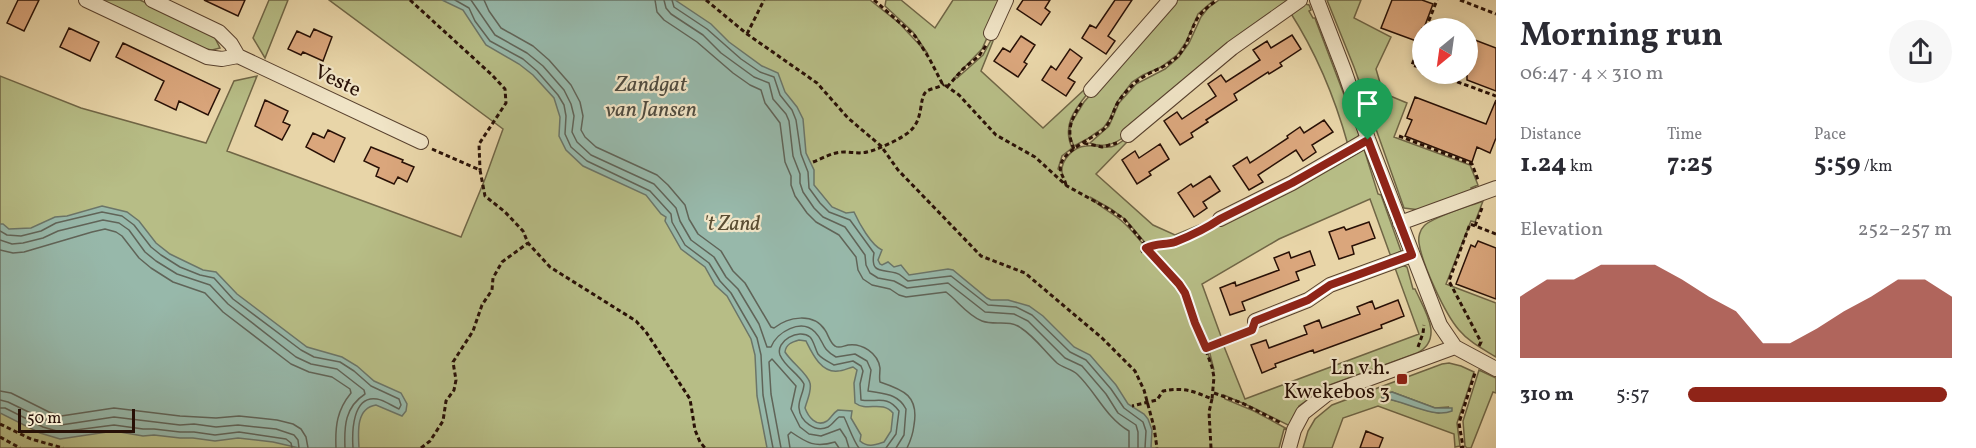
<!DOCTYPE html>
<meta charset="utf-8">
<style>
:root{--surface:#fff;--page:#f7f7f7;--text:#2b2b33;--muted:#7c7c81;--accent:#8f2418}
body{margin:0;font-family:Vollkorn,serif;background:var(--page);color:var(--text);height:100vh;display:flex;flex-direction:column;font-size:22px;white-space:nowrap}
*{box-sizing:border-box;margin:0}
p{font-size:20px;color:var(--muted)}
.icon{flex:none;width:33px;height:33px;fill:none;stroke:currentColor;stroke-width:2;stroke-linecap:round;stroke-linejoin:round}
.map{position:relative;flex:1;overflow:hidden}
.panel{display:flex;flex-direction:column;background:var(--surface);width:480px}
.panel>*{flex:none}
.needle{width:39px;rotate:209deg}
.controls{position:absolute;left:1412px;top:18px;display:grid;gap:12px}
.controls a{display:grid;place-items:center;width:66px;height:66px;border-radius:50%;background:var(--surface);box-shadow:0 3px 9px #0003;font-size:30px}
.scale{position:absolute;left:18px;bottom:15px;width:117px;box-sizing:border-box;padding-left:6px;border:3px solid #281006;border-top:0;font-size:16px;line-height:21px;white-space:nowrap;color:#281006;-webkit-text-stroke:4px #f0e4c6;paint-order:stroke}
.pin{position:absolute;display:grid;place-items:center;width:51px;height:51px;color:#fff;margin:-62px -26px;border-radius:50% 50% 50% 0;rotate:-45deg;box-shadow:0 0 6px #0007}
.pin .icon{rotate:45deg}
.round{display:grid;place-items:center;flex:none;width:63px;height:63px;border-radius:32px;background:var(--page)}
.summary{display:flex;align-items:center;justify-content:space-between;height:102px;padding:0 24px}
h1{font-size:33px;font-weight:700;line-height:45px}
.metrics{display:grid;grid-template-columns:repeat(3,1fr);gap:9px;height:102px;padding:6px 24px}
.metrics div{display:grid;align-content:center}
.metrics b{font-size:26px;font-weight:700}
.metrics small{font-size:16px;font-weight:400}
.metrics p{font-size:16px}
.chart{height:168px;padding:12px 24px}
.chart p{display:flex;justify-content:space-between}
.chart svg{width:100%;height:108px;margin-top:6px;fill:var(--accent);opacity:.7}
ul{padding:0 24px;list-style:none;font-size:20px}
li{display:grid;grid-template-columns:96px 72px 1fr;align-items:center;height:45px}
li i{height:15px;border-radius:8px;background:var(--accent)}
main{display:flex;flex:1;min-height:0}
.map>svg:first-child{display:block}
.green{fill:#b7bd86;stroke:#706646;stroke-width:1.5;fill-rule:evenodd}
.water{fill:#97b8aa;stroke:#6b7568;stroke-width:1.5;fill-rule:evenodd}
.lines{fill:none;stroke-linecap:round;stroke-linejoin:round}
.shore{stroke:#606458;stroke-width:1.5}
.building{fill:#daa67c;stroke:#281006;stroke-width:1.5}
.street-casing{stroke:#58412e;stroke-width:16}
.path{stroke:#281006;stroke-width:3;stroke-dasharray:4.5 3;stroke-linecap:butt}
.street{stroke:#f0e4c6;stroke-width:14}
.route-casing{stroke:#fff;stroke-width:12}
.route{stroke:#8f2418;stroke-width:8}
.poi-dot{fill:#8f2418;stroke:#f0e4c6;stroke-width:2}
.labels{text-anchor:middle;stroke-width:4.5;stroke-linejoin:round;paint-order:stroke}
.street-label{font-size:21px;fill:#281006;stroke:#f0e4c6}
.park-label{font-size:21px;font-style:italic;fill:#5a4d33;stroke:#f0e4c6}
.poi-label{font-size:21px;fill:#281006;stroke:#f0e4c6;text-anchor:end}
.water-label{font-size:22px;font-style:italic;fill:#4f4b3f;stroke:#f0e4c6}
</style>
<main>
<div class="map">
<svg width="1496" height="448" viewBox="0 0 1496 448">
<rect width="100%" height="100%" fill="#e8d5a8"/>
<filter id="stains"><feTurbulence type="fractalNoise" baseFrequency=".00333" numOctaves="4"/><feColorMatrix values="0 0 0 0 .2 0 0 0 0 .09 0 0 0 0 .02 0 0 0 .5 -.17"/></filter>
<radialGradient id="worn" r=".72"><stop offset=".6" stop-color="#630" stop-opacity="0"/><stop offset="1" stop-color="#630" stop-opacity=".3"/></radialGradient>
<path class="green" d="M97,0h43l64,30 11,8 5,10 -8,2 -6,-1z
M269,0h19l-23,58 -12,-20z
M329,0h541l29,23 29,31 -15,-22 -28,-26 1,-6h15l34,28 18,-28h51l-22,49 -27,28 2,1 26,-23 8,-15 2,1 -12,30 62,57 41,-38 4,3c-14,17 -26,33 -16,55l-10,8 -4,13 4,3c-1,-12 11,-25 24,-26 18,-2 22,8 40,-8l2,3 -32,33 57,51 22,10 39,-16 1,2 -43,21 -24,4 -22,-26 -15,-11 -21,-12c10,11 24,16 34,26 10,9 16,19 26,28l-1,-3 4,-2 24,-3 184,-94h3l14,45 3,1 20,56 -10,6 -21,-58 -91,40 -77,45 20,55 -16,5 -9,-19 17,45 -5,-20 14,-6 22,55 174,-65 -24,-66 7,-3 5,2 6,22h2c9,20 30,50 2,64l-90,33 -28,20 -9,20 -36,-18 -30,-13 1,4 29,12 35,19 -5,-1 -5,19h-1279v-372l81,32 125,35 28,-62 23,-5 -30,75 234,86 24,-58 18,-50z
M1175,0h39l-16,14 -12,28 -9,13 -16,12 -18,8 -11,7 -15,20 -8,18 -5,7 -17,12 -13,7 -4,-9v-12l14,-23z
M1219,0h74l-172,139c-10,7 -20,8 -31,4l19,-17 10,-23 17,-19 29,-15 14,-12 10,-14 12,-26 7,-9z
M1327,0h34l-7,18 37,19 -15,32 7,24 24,10 -13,34 76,28 8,20 -7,3 2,5 -53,17 -16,-2 -50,-141z
M1305,4l4,1 2,5 -2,1 4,7h2l1,3 43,113 -2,6 -9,5c-13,-47 -31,-91 -58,-133z
M1483,201l-8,21 -4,-1 -25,63 50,19v54c-13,-8 -27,-15 -37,-27 -14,-16 -37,-66 -40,-87 -1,-6 1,-13 5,-17 8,-9 46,-20 59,-25z
M1449,363l12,3 13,6 -17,51 3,23 -5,1 -1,-13 -76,-28 -35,12 -11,30h-29l5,-17 7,-12 17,-14 110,-41zM1392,392l43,16 14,-1 -10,6c-20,-3 -37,-13 -57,-15v-3z
M1479,370l17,8v15l-3,-1 -22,56h-4l-2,-2 -2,-25z"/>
<path class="water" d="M442,0h233l36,24 18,18 33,24 16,7 7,19 12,15 6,12 3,34 8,17v15l18,22 14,6 8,-1c5,11 17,33 28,38l-4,10 2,4 2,1 6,-3 6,5 7,-2 8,10 39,-6 5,1 34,28 4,2h17l21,6 14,10 31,31 16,8 26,30 12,19 16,10 4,5 4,11 -1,18h-384l-10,-52 -2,-41 -4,-16 -24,-43 -12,-11 -10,-18 -24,-18 -16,-28 1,-4 -5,-3 -15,-19 -63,-29 -17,-16 -7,-14 1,-19 -6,-19 -21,-23 -14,-11 -33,-19 -23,-35zM799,340l7,1c6,12 15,32 32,30 5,0 10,-3 15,-4l4,3 -3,13 1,20c12,9 27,-3 38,10l-2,18 -7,11c-9,3 -16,6 -24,-1l1,-6 -10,-17 1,-7 -14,-1c-5,3 -7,8 -11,11 -11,7 -19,-5 -22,-13 2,-8 7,-17 5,-25 -2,-9 -19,-21 -25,-31 1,-8 7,-10 14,-12z
M102,206l25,6 12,9 17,22 14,11 33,16 13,2 21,22 70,53 35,10 15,9 17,15 27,12 6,11 -1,7 -4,5 -26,-11c-20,3 -18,27 -17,43h-60l-26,-6 -35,-4 -23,3 -22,-3h-13l-26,-3 -11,1 -29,-5 -54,8 -20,-6 -40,-20v-189h3l6,5 22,-1 24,-11 12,-1z
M1392,392l43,16h17v3c-20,8 -48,-11 -70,-13v-3z"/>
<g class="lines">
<path class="shore" d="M455,0l14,8 6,13 15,20 33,18 14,12 21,24 6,10 2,11 -1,18 6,13 16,14 63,30 21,23 1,8 13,23 24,18 11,18 11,12 26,45 4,17 2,40 10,53
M471,0l24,35 32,18 16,13 21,24 7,14 3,12 -2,16 5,10 14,13 63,29 22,24 4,13 11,19 23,17 12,20 12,12 21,35 8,23h4c6,-15 30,-29 44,-15 10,10 5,16 21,25l19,-3 12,7 4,9 -3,21c15,3 30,2 38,18l-2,26 -8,13
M484,0l5,11 12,17 32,18 16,14 22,25 9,17 3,14 -2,14 4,7 11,10 61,28 11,10 17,20 4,14 9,15 23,17 12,20 12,12 26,44 3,1c14,-11 39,-16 51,2 3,4 5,13 10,16 4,3 8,0 13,-1 14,-2 30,8 32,23 0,5 -1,10 0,14 24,8 39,14 34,43 -1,9 -3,15 -7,23
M655,0l2,12 7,8 33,22 36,31 17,12 11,5 4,13 15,20 5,39 6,14v9l4,11 12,17 9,9 23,13 17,22 2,13 5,9 9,6 18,4 9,6 7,2 40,-5c12,9 21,23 36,29 13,5 27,-2 39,7 14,9 24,24 36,35 6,5 15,6 20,11 19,18 29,44 52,57v17
M664,0l2,8 5,6 32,21 18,18 33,24 15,6 4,16 13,15 3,7 4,35 7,18v9l3,9 11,16 9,9 22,10 20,28 1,10 4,8 8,5 16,3 13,7 41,-5 37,29 29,2 14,7 37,37 17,8 24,28 12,19 18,12 2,7v16
M672,0l2,7 33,22 34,30 19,13 14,5 6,18 12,15 4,10 5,34 7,18 1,16 11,15 9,9 21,8 24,33c-4,21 8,16 22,20 5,1 7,5 12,8l43,-5 37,29 28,2 16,8 38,37 16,8 25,29 13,19 19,14 3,9 -1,17
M0,231l7,4 14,1 20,-5 15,-8 46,-11 20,4 12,9 17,22 10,8 19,12 20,8 14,3 19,21 68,51 13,7 26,5 14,9 17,15 28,13 2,6 -2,4c-7,-3 -15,-9 -22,-10 -25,-4 -25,34 -24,49
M0,240l12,4 11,-1 20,-5 15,-7 45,-11 16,3 10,7 16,22 11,9 21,13 33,11 18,19 68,53 15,7 26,5 27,21 1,4c-20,13 -21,32 -20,54
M0,250l13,3 11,-1 68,-20 13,-3 11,3 6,4 17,22 12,10 22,14 32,11 18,19 68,52 18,8 23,5 18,12 1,4c-14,17 -16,33 -15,55
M0,391l11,2 38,19 12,4 53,-8 66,8 36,2 23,-2 38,4 16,4 8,5 5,8 2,11
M0,400l8,2 37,18 16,5 53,-8 66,8 14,-1 22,3 22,-2 38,4 18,6 4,5 1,8
M0,408h5l38,19 17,5 54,-7 29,4h11l26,3h14l21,3 24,-3 47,7 5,4 1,5
M781,448l-10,-54 -2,-32 3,-3 24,27 -5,23 9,18 9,7 12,2 19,-7 6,9 3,10
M790,448l-2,-13 3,-3c16,11 24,16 44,10l4,6
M859,448c-5,-6 -11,-23 -15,-31h-5c-4,3 -7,8 -11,10 -13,6 -28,-6 -29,-19 -1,-8 5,-16 5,-24 -6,-11 -19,-17 -24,-29 -5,-14 19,-27 30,-18 4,4 5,12 8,17 4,5 11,8 16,11l19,-4 8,5 2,5 -3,13 1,16c15,3 26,-6 38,11l-3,23 -10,14"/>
</g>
<path class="building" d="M18,0h21l-15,31 -17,-8z
M204,0h41l-7,16z
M1023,0h27l-5,8 5,4 -9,13 -24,-16z
M1115,0h17l-24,36 7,5 -9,13 -24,-16 8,-13 6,3z
M1392,0h30l11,4 -9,24h-2l-3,14 -38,-14z
M69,28l30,14 -9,19 -30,-14z
M314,29l18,8 -9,24 -20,-9 -2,3 -13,-6 9,-18 13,6z
M1292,35l9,14 -21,14 2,3 -13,8 -1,-2 -34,22 3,6 -31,20 2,2 -17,11 2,4 -13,8 -16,-24 13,-9 5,7 34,-23 -8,-12 13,-9 5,7 34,-22 -7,-10 14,-9 4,7z
M1021,36l14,9 -11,17 3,2 -9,13 -24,-16 9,-13 7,4z
M1467,37l29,11v43l-29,-11z
M123,43l97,46 -12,26 -29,-14 -3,9 -21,-10 9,-19 -48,-24z
M1070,49l12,9 -14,20 7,4 -9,14 -24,-16 9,-14 5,4z
M1415,97l71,27 10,-24v38l-6,15 -13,-6 -5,15 -67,-26 7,-16 -5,-2z
M265,100l23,11 -5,11 7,3 -8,15 -27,-14z
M1324,120l9,12 -21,13 4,7 -13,9 -7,-11 -38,25 5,7 -14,8 -16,-24 14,-9 3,6 38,-25 -1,-2 13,-9 4,6z
M328,130l17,8 -11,24 -28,-15 7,-14 11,5z
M1160,144l9,15 -20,13 2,3 -14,9 -15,-24 13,-9 4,7z
M371,147l32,13 -1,2 12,5 -7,15 -9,-5 -4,7 -18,-8 3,-8 -15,-7z
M1210,176l10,15 -17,11 4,6 -13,9 -16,-24 13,-9 2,3z
M1369,222l6,16 -23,8 2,8 -15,5 -10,-27 15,-5 2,3z
M1478,241l18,7v51l-40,-15 15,-39 4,2z
M1310,251l5,14 -19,7 3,8 -57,22 3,8 -15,5 -10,-27 15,-6 1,4 43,-16 -5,-12 15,-6 2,6z
M1398,300l6,16 -23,9 1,3 -68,25 -1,-3 -38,14 1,3 -14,6 -11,-28 15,-5 3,8 38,-14 -3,-8 15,-6 3,8 38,-14 -3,-7 15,-6 3,8z
M1366,431l17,7 -4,10h-19z"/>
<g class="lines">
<g class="street-casing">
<path id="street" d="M86,0l121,57 15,2 16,-3 183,86
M152,0l67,32 12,12 7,12
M1317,0l27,70 24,69 72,186 15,22 41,22
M991,33l15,-33
M1091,90l79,-90
M1128,135l104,-87 68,-48
M1220,219l72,-36 76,-44
M1400,223l96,-35
M1255,321l53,-21 22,-15 82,-30
M1289,448l5,-18 9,-17 24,-19 128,-47"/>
</g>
<path class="path" d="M410,0l82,75 13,14 1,14 -27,41 1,26
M706,0l41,34 70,49 31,35 33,28 17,24 83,86 44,17 77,65 33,33 9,19 10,37 3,21
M874,0l41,36 14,22 13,25 17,12 37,40 39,22 32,29 40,22 17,11 61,74 27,74 2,10 -2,22c-19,-8 -28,-12 -49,-8l-6,9 -25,6
M1460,0l36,14
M1426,28l11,-28
M747,34l17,-34
M1422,39l-10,26 10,3
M1436,74l60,22
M947,87l16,-18 16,-13 8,-12
M1399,136l73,28 6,16
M1084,143l18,4 15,-4
M432,149l48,21 5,26 20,16 18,19 5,12 22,24 86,54 10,11 44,67 5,31 5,12 5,6
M1074,149c-9,-19 -2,-32 9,-48
M813,162c10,-4 20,-10 31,-10 8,0 15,2 23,0 10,-2 34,-13 42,-20 16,-13 9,-35 18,-41 5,-3 12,-3 17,-7
M1066,185c-1,-5 -4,-9 -5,-13 -6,-19 32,-33 43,-43 6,-6 8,-13 11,-21 4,-9 12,-18 20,-25 13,-12 30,-14 43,-27 10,-11 12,-25 19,-37 5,-8 12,-13 20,-19
M1475,226l7,-18
M1141,252l14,-8 21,-2 32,-15
M1479,346l2,-4 -32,-61 21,-57 26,10
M1418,347l5,-14 1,-8
M1206,348l42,-16
M1214,393l28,10 39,20
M0,424l31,15 32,9
M0,437l20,11
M421,448l9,-7 13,-20 3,-20 8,-11 2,-10 -3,-18 20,-31 9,-26 10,-15 1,-12 9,-16 26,-19
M1211,448l-2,-36 3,-13
M1460,448l3,-1 -4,-24 16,-50"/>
<use href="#street" class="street"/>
</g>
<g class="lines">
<g class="route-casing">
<path id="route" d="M1368,140l44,115 -82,30 -22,15 -53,21 -3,9 -46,18 -11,-25 -10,-30 -6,-9 -33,-36c10,-5 20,-3 29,-6 15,-6 32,-14 45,-23l72,-36z"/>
</g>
<use href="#route" class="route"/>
</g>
<rect class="poi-dot" x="1396" y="373" width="12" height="12" rx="3"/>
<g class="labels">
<g class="street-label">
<text transform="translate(338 80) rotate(25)" y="7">Veste</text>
</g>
<g class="park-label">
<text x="732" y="230">'t Zand</text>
</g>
<g class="poi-label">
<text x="1390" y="374">Ln v.h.<tspan x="1390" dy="24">Kwekebos 3</tspan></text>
</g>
<g class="water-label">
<text x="651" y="91">Zandgat<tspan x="651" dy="25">van Jansen</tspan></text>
</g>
</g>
<rect width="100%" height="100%" filter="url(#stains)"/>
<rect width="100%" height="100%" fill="url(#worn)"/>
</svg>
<div class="controls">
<a><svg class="needle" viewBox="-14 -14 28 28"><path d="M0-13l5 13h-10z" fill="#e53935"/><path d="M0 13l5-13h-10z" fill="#7c7c81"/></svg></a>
</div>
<div class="scale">50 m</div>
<div class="pin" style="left:1368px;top:140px;background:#1e9e55"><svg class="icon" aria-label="arrive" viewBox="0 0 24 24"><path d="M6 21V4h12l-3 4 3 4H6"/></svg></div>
</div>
<section class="panel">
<div class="summary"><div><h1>Morning run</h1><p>06:47 · 4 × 310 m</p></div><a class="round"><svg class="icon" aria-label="share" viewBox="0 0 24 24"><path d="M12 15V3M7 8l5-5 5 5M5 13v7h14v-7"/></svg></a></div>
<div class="metrics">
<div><p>Distance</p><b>1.24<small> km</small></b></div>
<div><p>Time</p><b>7:25</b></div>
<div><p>Pace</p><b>5:59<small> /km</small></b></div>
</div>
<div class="chart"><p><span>Elevation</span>252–257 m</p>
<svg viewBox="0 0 160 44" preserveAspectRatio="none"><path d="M0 44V19L10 12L20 12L30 6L40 6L50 6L60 12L70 19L80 25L90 38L100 38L110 32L120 25L130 19L140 12L150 12L160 19V44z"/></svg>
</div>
<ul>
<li><b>310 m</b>5:57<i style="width:98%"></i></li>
</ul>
</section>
</main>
